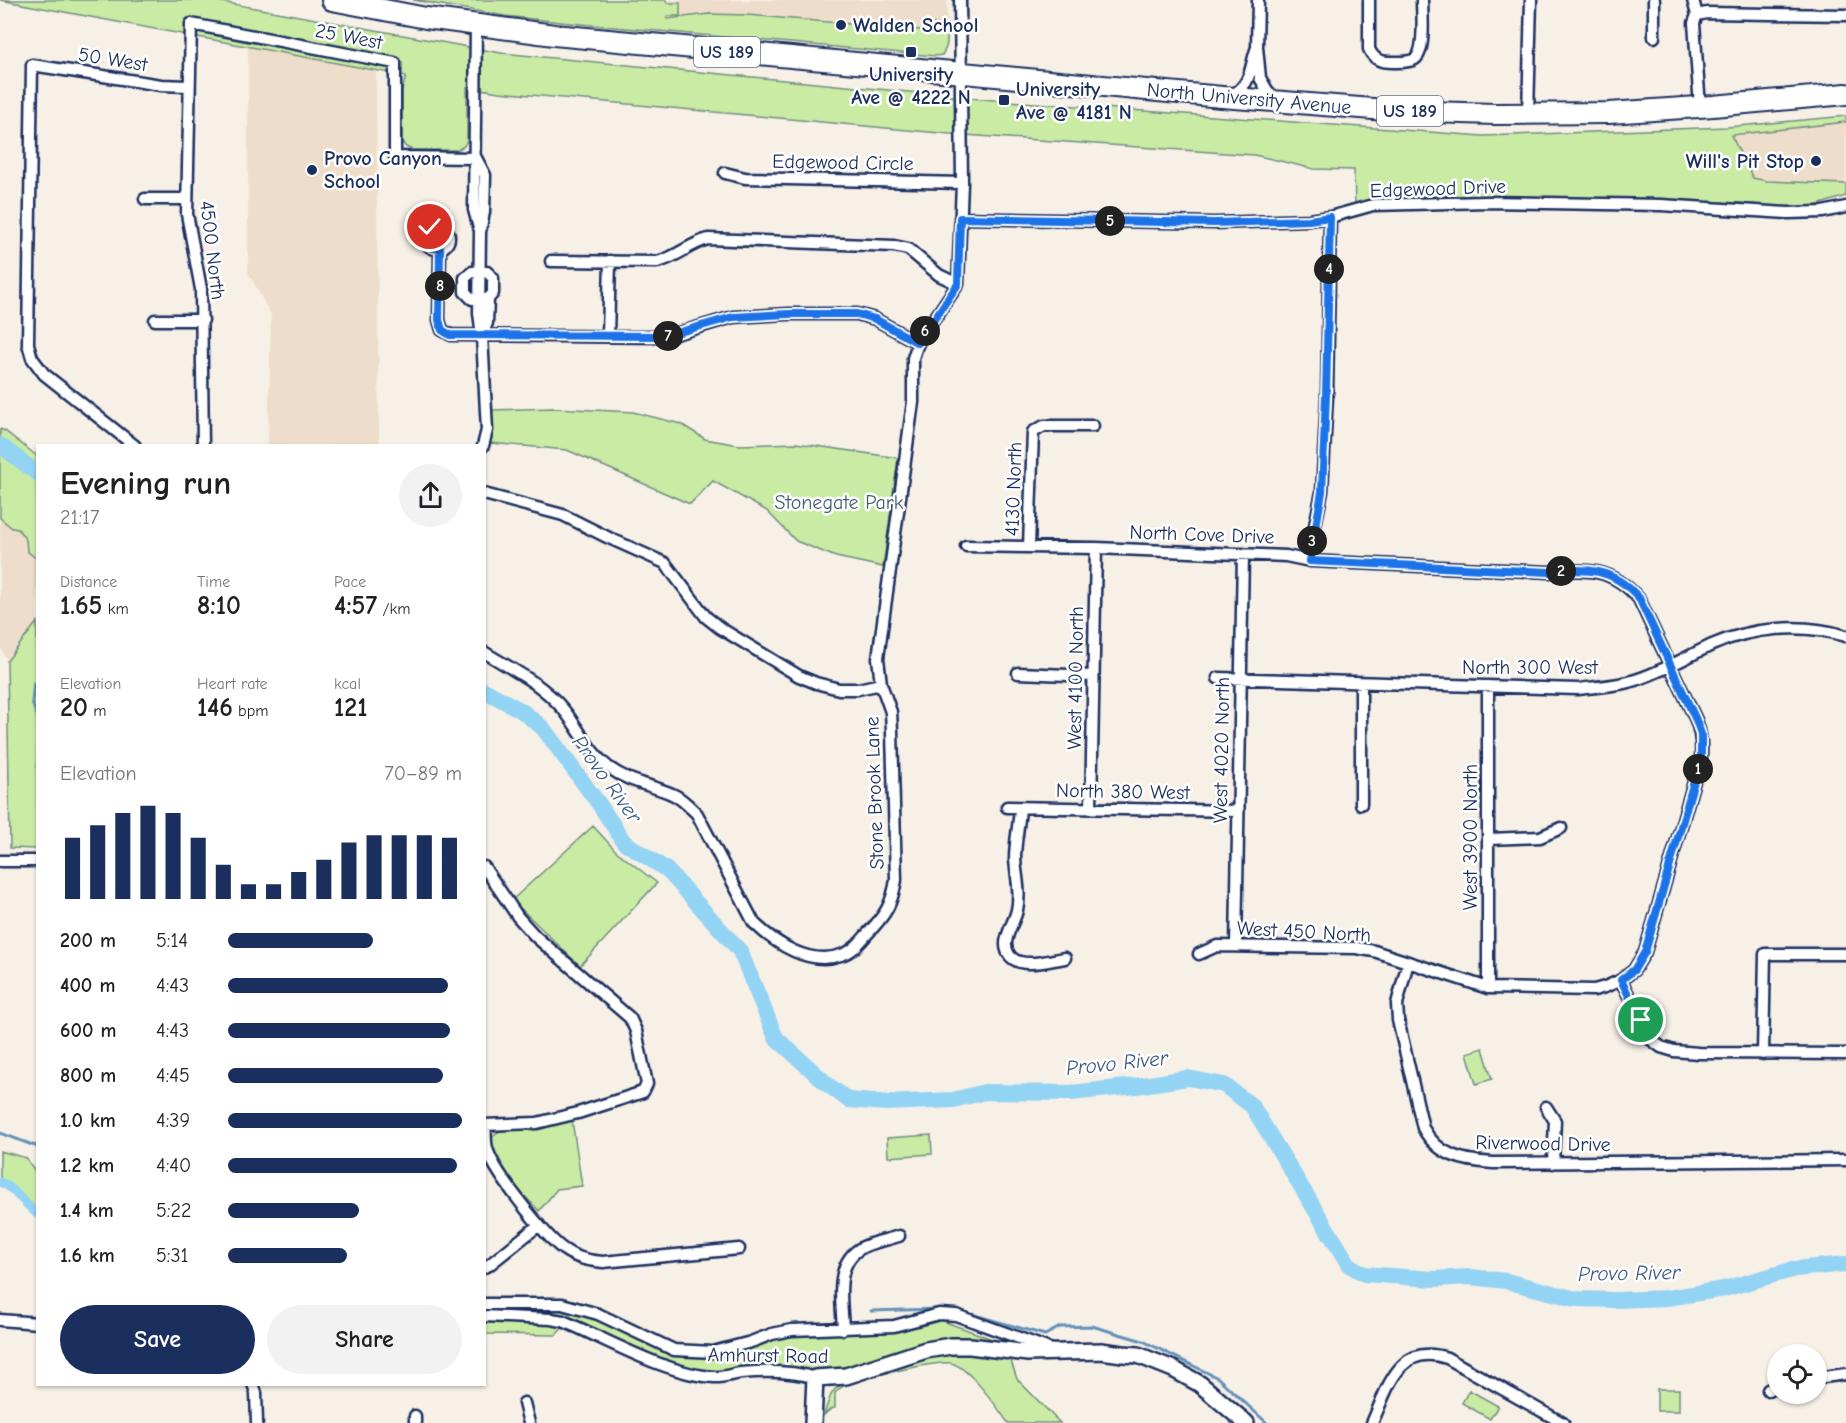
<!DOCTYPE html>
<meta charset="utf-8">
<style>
:root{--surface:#fff;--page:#f2f2f2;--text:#202124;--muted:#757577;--accent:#1b2f5e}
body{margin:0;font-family:"Comic Neue",sans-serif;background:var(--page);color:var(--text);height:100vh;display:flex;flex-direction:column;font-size:22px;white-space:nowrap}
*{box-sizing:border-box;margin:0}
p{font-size:20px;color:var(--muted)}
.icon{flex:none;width:33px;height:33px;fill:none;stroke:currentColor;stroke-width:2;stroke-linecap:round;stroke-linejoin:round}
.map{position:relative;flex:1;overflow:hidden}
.side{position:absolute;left:36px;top:444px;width:450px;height:942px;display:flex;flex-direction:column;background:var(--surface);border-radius:0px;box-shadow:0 2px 4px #0004}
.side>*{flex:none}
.tools{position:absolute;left:1767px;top:1344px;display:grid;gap:12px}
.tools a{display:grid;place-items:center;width:60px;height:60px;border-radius:50%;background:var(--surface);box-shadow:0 2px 4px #0004;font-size:30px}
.pin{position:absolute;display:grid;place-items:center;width:51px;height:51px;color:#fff;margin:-26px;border:3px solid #fff;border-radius:50%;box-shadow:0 2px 6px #0007}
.km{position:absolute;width:30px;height:30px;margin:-15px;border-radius:50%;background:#222;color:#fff;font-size:16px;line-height:30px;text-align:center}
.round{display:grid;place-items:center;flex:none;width:63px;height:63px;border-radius:32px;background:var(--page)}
.head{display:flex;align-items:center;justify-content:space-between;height:102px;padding:0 24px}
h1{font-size:33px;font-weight:800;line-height:45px}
.stats{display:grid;grid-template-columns:repeat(3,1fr);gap:9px;height:102px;padding:6px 24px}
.stats div{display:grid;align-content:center}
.stats b{font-size:26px;font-weight:800}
.stats small{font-size:16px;font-weight:400}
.stats p{font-size:16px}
.chart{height:168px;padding:12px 24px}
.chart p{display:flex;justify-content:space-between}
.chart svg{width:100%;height:108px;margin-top:6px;stroke:var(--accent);stroke-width:6}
.button{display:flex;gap:12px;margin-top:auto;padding:12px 24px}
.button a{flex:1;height:69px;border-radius:36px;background:var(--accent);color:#fff;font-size:24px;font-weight:800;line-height:69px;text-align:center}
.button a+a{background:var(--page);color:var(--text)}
ul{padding:0 24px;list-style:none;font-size:20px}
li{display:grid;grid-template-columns:96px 72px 1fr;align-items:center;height:45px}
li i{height:15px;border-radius:8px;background:var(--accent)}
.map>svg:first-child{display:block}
.built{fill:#edddca}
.green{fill:#c9eba4;stroke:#728d81;stroke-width:1.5}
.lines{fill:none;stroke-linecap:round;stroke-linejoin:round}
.stream{stroke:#6391b8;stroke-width:3}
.canal{stroke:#93d3f4;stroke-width:9}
.river{stroke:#93d3f4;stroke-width:16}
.street-casing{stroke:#1b2f5e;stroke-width:15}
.secondary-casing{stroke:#1b2f5e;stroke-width:20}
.highway-casing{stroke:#1b2f5e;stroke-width:24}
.street{stroke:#fff;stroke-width:10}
.secondary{stroke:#fff;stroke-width:15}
.highway{stroke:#fff;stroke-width:20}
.route-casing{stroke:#fff;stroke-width:12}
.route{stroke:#1a73e8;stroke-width:8}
.poi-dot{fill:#1b2f5e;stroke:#fff;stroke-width:2}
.labels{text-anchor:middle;stroke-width:5;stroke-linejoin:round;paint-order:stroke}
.shield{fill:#fff;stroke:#5f6d8e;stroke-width:1.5}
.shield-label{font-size:18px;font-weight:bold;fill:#1b2f5e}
.poi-label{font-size:20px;font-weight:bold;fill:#1b2f5e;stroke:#fff;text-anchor:start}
.street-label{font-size:20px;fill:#1b2f5e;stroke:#fff}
.park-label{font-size:20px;fill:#465e70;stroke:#fff}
.water-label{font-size:21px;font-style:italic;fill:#395884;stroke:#fff}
</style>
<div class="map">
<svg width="1846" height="1423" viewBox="0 0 1846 1423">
<rect width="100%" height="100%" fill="#f7f0e7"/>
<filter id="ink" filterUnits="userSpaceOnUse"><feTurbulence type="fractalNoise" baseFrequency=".0167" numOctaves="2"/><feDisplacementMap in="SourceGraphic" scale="12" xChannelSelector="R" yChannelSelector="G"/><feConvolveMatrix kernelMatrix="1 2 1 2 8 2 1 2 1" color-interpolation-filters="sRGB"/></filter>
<g filter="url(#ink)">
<path class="built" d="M571,0h376v35l-254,-10z
M248,43l128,25 3,377h-111l3,-130 -23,-43z
M1846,122v62l-79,-3 -14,-3 -22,-43 24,-5z
M0,518l18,11 19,30v64l-30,38 -7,-15z"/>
<path class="green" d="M0,0h211l290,53 481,46 501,37 244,-9 119,-11v6l-115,13 22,43 14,3 79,3v12l-44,14 -62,-7 -282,-7h-53l-50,10 -1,-36 -40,-1 -60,-14 -304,-21 -451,-42 -32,-5v53l-3,6 -7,4h-44c-7,-2 -10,-4 -11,-11v-48l4,-15z
M413,0h253l1,3h13v13h-13v3l42,-5 38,1 185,16 4,-2 -2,-5 13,2c0,11 2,20 -5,29l-7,1 -365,-33 -65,-7z
M554,408l79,4 48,12 24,15 34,6 57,-2 102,15 -15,109 -47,-10 -40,-16 -29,-30 -54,-30 -23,23 -123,-54 -77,-7 2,-33z
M0,429l5,2 32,25v103l-10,-8 -1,-11 -8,-11 -6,-1 -12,-10z
M37,622v227l-27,-1 -3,-187z
M593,826l23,25 41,32 -77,83 -68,-66z
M1483,1048l9,31 -16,5 -9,-31z
M572,1120l10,66 -25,3 -18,22c-11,-12 -68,-65 -41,-79 11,-5 26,-3 37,-5 13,-2 25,-5 37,-7z
M931,1135l1,19 -44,3 -1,-19z
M0,1151l26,7 11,16v38l-28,-29 -9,-3z
M485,1306l77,1 29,10 87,37 45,3 61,-23 111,-4 45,-10 66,24 -45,-4h-29l-80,26 -25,6h-125l-43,-12 -90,-39 -13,14 -71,-1z
M963,1352l47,6 7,21 43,44h-52c-10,-15 -39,-56 -57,-60 -14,-2 -98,16 -109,24 -3,2 -5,4 -7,6v15l-4,1 -7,6c6,-19 6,-26 24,-34l80,-27z
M1657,1389h22v22h-22z
M1469,1390l29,16 -8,13 -28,-16z"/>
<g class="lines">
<path class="stream" d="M34,683l-2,20 6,15
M0,1133l38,14
M871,1311l67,-2
M960,1311l85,24 15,-8 32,-1 51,15 75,37 49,45"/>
<path class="canal" d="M0,1182l8,4 30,29"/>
<path class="river" d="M0,445l38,29
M484,690l38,21 21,17 56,76 25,38 43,28 73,81 36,87 51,46 21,16 38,3 67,-3 32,-8 86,1 65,-7 52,-8 36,7 28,21 97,159 15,9 69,5 37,-2 36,4 70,18 40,1 51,-2 57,-9 71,-20 51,-5"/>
<g class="street-casing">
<path id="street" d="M1258,0l-1,47 3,31 7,12 10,11
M1369,0v49c5,11 12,13 23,13 7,0 16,1 23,-3 11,-8 7,-45 7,-59
M1693,0l4,15 -3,8 6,84
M1697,15l10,-2 139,2
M476,25l-2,185 5,18
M1654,37v-37
M1230,97c22,-13 19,-26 26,-47
M1528,114l3,-114
M476,158l9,17 -1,37 -4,20 -1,81 3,23 5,94 -4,16
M725,173l20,5 217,5
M145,199h42
M960,218l254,5 95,-3 21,-3 43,-12 114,-3 174,3 127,8 35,-1 23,-5
M425 237a12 12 0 1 1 24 0a12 12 0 1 1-24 0Z
M440,249l-1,71 3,10 9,5 214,2 68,-20 55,-3h69l18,5 43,24
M551,261l106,1c19,-4 32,-18 51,-23l186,7 14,3 31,26 19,9
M472,272h15l6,6v15l-5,6h-16l-7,-7v-14z
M155,320h48
M483,333l4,-10 1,-24
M608,336l2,-75
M135,446l-91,-72 -12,-16 -4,-14 4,-279 129,20 27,1
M203,446l-2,-157 -14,-75 4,-190 204,39v94l81,1
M484,494l79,21 46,23 56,25 41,54 14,11 79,48 17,7 23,6h19l23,-5
M966,546l130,2 190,8 24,5 239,11c38,-3 63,-5 90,27l57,121c5,13 6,24 5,37l-56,195 -11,18 -13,10 -16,7 -11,3 -106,-2 -114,-37 -17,-3 -140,-2 -18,8
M1029,547l4,-115 11,-6h49
M1310,561l2,-21 10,-48 5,-96 3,-179
M484,652c29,18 57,31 79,57 16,19 25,42 45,58 22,16 41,17 64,27 10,4 18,13 25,20l57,109c22,21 55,43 87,32 12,-3 20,-14 28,-23 17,-18 23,-28 27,-52l-4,-149 -1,-19 -10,-28 -3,-26 35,-256v-44l5,-15 40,-59 4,-101 -2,-183
M1018,673l75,3
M1218,678l360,11c18,-2 37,-3 54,-8 28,-8 54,-24 80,-36 40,-18 91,-22 134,-9
M1361,804v-121
M1007,807l231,4
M1020,808c-1,17 -5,34 -5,51 1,17 6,33 2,51 -3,15 -19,33 -6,47 12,12 39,3 54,1
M1091,808l5,-260
M1489,839l51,-2 21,-9
M0,861h38
M484,867l34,50 17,19 95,82 6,13 11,53 -4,8 -65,21 -41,10 -53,2
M1236,946l7,-392
M1408,962l-11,42 1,16 25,108c15,28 40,33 70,35l353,-3
M1621,980l29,59 11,8 13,4 24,2 148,1
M1488,988v-302
M1763,1054l2,-100h81
M1546,1107l9,14 -2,42
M485,1125c1,7 0,16 2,23 5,22 57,87 76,101 12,9 25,12 40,13l136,-13
M484,1267l5,-2 50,-40
M484,1304h78l36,10 76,36 39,2 38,-10 21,-8 20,-4 102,-4 45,-12 17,1 96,35
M484,1316l67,3 12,2c43,18 105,54 151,56 9,1 18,-3 27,-4 24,-2 51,-2 74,5
M0,1320l38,3
M843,1329c-1,-27 -10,-67 20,-82 10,-5 24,-7 36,-11
M1816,1378l30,-4
M253,1384l3,9 1,30
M1768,1390l10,-5
M524,1403l5,20
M415,1416v7
M1372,1423c16,-35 26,-81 75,-65l116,65"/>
</g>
<g class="secondary-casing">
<path id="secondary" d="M813,1423l2,-45 31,-2 80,-26 25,-4h19l58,7 73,-2 22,3 15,1 35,14 27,15 46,39"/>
</g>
<g class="highway-casing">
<path id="highway" d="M332,0l94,18 128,17 668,62 176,14 97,3 114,-1 104,-7 133,-12"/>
</g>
<use href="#street" class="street"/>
<use href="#secondary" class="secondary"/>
<use href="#highway" class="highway"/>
</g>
</g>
<g class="lines" filter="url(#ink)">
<g class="route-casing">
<path id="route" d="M430,227l-3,4 -1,9 5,7 9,2 -1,71 3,10 8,5 216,1 67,-19 55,-3h69l18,5 43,24 40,-59 2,-66 254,5 95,-3 21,-3 -4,179 -4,96 -12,69 239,11c38,-4 63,-5 90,26l57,122 5,14v23l-56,195 -11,18 -13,10 20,40"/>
</g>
<use href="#route" class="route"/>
</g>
<g class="poi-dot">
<circle cx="841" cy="25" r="6"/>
<rect x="905" y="46" width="12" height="12" rx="3"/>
<rect x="998" y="94" width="12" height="12" rx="3"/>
<circle cx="1816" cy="161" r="6"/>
<circle cx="312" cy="170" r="6"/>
</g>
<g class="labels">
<g class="shield">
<rect x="694" y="37" width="66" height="30" rx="4.5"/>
<rect x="1377" y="96" width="66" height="30" rx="4.5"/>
</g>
<g class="shield-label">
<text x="727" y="58">US 189</text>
<text x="1410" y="117">US 189</text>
</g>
<g class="poi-label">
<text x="853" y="32">Walden School</text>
<text x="911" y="81" text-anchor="middle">University<tspan x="911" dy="23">Ave @ 4222 N</tspan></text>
<text x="1016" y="96">University<tspan x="1016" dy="23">Ave @ 4181 N</tspan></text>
<text x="324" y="165">Provo Canyon<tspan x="324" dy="23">School</tspan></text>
<text x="1804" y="168" text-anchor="end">Will's Pit Stop</text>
</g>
<g class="street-label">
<text transform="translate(349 36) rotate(11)" y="7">25 West</text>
<text transform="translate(113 59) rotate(9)" y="7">50 West</text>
<text transform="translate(1249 98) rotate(5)" y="7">North University Avenue</text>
<text transform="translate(843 162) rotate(1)" y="7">Edgewood Circle</text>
<text transform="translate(1438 188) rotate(-2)" y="7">Edgewood Drive</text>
<text transform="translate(213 250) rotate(83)" y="7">4500 North</text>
<text transform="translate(1013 489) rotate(-88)" y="7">4130 North</text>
<text transform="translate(1202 534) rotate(2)" y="7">North Cove Drive</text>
<text x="1530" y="674">North 300 West</text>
<text transform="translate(1075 678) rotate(-89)" y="7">West 4100 North</text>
<text transform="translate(1221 750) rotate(-89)" y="7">West 4020 North</text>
<text transform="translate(1123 791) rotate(1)" y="7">North 380 West</text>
<text transform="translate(874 793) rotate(-92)" y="7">Stone Brook Lane</text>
<text transform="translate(1470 837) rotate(-90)" y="7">West 3900 North</text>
<text transform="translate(1304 931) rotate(3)" y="7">West 450 North</text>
<text transform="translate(1543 1143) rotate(1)" y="7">Riverwood Drive</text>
<text transform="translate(768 1355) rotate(1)" y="7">Amhurst Road</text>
</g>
<g class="park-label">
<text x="839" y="509">Stonegate Park</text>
</g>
<g class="water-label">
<text transform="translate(607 779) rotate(54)" y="7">Provo River</text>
<text transform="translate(1117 1063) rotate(-6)" y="7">Provo River</text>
<text transform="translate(1629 1273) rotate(-1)" y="7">Provo River</text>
</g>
</g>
</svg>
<div class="tools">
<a><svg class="icon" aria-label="locate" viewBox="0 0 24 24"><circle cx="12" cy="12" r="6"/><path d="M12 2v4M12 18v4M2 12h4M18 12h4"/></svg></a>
</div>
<div class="pin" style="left:1641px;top:1020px;background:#1e9e55"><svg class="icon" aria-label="arrive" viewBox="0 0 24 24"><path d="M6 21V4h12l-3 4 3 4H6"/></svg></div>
<div class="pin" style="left:430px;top:227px;background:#d93025"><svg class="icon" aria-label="check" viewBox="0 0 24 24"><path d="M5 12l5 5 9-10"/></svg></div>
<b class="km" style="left:1698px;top:769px">1</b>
<b class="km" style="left:1561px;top:571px">2</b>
<b class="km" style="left:1312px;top:541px">3</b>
<b class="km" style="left:1329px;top:269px">4</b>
<b class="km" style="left:1110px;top:221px">5</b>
<b class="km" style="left:925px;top:331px">6</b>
<b class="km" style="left:668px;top:336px">7</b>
<b class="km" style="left:440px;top:286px">8</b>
<section class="side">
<div class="head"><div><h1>Evening run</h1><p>21:17</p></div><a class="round"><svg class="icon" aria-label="share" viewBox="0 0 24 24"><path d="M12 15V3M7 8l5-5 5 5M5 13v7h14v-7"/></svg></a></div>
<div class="stats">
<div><p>Distance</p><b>1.65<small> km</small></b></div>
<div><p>Time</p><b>8:10</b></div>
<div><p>Pace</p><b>4:57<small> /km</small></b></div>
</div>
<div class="stats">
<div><p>Elevation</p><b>20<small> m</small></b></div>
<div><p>Heart rate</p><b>146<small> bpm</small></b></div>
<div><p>kcal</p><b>121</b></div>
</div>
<div class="chart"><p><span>Elevation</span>70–89 m</p>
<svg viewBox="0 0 160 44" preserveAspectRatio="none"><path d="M5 44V19M15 44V14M25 44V9M35 44V6M45 44V9M55 44V19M65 44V30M75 44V38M85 44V38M95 44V33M105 44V28M115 44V21M125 44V18M135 44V18M145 44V18M155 44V19"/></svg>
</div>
<ul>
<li><b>200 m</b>5:14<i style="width:62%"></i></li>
<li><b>400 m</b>4:43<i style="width:94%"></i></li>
<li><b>600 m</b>4:43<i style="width:95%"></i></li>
<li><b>800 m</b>4:45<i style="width:92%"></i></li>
<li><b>1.0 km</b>4:39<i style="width:100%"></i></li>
<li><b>1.2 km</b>4:40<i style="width:98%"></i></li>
<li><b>1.4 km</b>5:22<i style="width:56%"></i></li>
<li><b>1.6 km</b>5:31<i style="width:51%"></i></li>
</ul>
<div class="button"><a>Save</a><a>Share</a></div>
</section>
</div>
